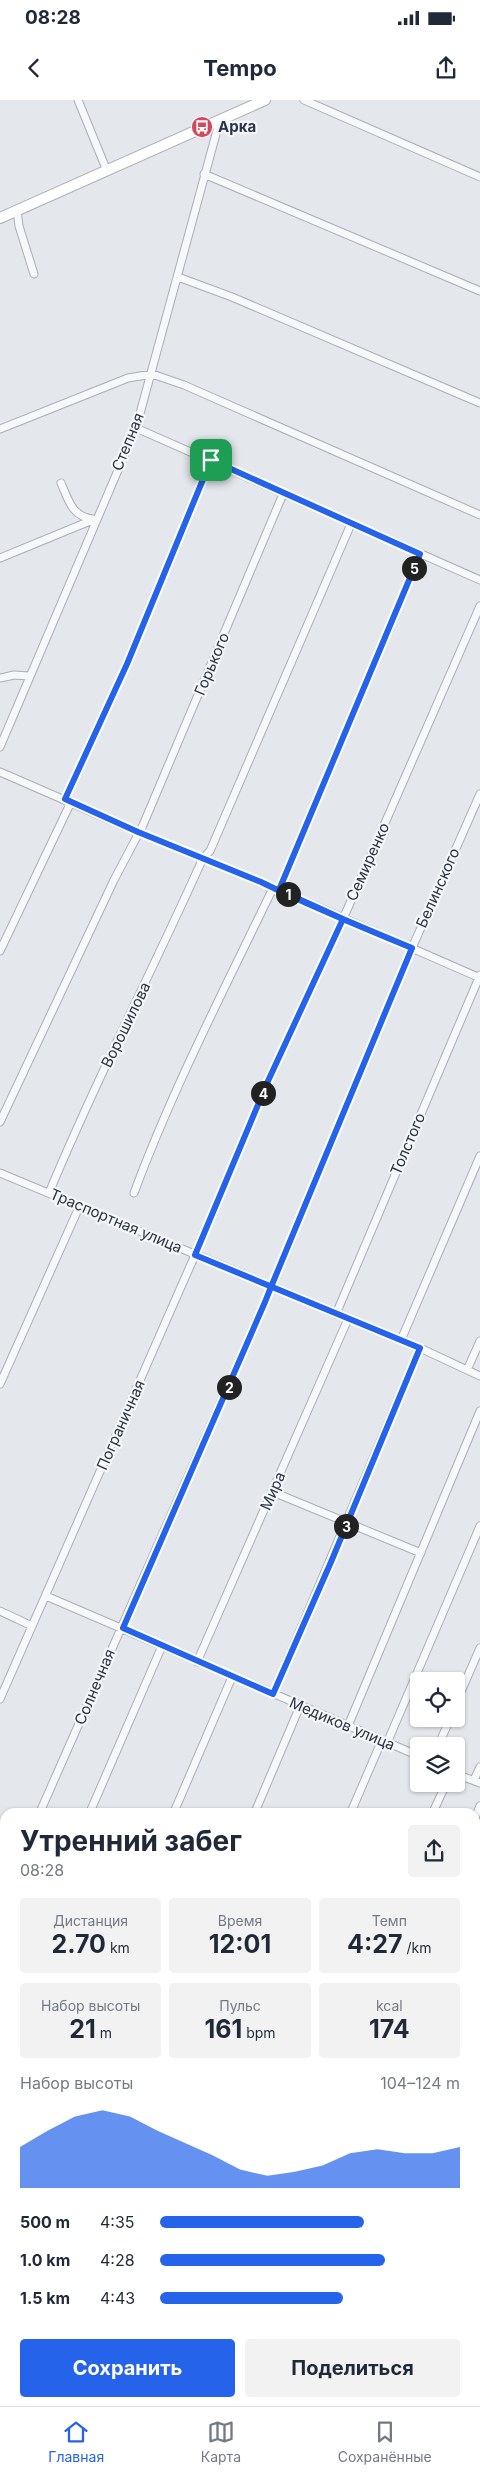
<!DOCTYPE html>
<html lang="ru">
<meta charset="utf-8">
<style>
:root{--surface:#fff;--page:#f2f2f3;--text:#1f2937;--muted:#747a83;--line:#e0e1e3;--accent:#2563eb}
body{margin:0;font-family:Inter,sans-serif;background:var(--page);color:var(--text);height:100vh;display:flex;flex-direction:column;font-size:19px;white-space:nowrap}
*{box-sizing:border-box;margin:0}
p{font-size:16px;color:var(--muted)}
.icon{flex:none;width:28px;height:28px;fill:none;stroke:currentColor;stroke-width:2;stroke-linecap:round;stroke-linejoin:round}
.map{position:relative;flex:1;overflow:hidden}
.sheet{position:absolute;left:0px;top:1708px;width:480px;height:599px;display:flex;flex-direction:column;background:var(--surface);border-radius:15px 15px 0 0;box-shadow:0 1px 4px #0004}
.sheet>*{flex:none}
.fabs{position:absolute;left:410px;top:1572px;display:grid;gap:10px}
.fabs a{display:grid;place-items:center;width:55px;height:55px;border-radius:5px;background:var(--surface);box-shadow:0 1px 4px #0004;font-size:25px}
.pin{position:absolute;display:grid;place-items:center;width:42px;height:42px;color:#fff;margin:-21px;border-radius:10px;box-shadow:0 2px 8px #0006}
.km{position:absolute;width:25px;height:25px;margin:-12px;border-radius:50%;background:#222;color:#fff;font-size:14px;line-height:25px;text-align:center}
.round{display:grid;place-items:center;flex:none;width:52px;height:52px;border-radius:5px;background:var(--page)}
.head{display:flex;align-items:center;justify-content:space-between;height:85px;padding:0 20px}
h1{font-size:28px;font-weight:700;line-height:38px}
.stats{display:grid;grid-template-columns:repeat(3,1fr);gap:8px;height:85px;padding:5px 20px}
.stats div{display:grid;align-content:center;border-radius:5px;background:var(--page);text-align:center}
.stats b{font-size:25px;font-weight:700}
.stats small{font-size:14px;font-weight:400}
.stats p{font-size:14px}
.chart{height:140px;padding:10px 20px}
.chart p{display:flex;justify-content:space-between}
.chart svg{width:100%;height:90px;margin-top:5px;fill:var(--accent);opacity:.7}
.button{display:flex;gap:10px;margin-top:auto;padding:10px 20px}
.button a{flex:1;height:58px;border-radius:5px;background:var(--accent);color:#fff;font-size:20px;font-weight:700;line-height:58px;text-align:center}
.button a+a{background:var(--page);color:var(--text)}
ul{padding:0 20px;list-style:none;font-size:16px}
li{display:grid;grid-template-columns:80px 60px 1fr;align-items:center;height:38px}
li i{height:12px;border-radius:6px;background:var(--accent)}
.status{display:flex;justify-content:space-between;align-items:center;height:35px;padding:0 25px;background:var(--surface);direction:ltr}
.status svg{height:14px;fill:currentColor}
header{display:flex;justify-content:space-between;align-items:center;height:65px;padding:0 20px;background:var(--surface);font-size:22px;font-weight:700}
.tab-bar{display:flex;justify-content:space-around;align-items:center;height:70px;border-top:1px solid var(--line);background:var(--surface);font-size:14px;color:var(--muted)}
.tab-bar a{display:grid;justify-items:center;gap:2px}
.tab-bar .on{color:var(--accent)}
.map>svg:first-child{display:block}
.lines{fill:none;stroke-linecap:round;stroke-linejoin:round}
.street-casing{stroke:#a9aeb7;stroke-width:9}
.secondary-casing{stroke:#a9aeb7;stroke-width:12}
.street{stroke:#f7f8fa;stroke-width:7}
.secondary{stroke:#fff;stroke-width:10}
.route-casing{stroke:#fff;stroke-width:10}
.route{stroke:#2563eb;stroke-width:6}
.labels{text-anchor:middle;stroke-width:4.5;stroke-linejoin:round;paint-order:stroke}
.poi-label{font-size:15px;font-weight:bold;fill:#2b3445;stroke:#f4f6f9;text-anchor:start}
.street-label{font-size:15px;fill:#2b3445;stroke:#f4f6f9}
</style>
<div class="status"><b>08:28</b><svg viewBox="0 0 49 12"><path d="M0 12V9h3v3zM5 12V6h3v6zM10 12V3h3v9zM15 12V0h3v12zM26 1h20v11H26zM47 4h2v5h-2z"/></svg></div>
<header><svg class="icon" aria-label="back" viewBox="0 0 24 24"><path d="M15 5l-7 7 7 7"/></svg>Tempo<svg class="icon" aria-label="share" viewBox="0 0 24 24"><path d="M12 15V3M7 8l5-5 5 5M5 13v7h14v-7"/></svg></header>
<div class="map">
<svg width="480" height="2306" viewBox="0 0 480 2306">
<rect width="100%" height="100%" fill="#e4e7ec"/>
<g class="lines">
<g class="street-casing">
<path id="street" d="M78,0l29,71
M304,0l176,77
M204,74l276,117
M17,110l2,16 15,48
M178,177l54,20 248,106
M136,328l344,152
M0,329l128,-51 24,-4 32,11 296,130
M61,383c7,16 11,34 32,36
M0,458l95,-39
M0,578l14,-3 15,1
M0,647l136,-319 83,-305
M0,672l138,60 123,50 219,96
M65,699l62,-135 84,-204
M279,790l141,-336
M0,851l71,-149
M0,1022l114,-242 29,-55 140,-331
M0,1073l420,175 60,28
M49,1093c47,-114 104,-223 154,-335l7,-7 141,-327
M134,1093c39,-105 91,-205 139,-305
M336,1214l144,-339
M401,1240l79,-184
M467,1270l13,-29
M0,1284l80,-179
M273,1392l148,61
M46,1496l373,160
M0,1511l32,15
M197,1562l151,-343
M273,1594l147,-346
M0,1599l195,-444 73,-174 75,-162 137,-313
M456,1603l24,-55
M348,1626l132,-315
M387,1643l93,-217
M438,1646l12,-27
M456,1674l24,9
M474,1680l6,-13
M40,1712l225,-510 147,-354 68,-154
M90,1712l72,-166
M174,1712l58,-135
M255,1712l45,-106
M351,1712l31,-72
M433,1712l13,-28
M475,1718l5,-12
M0,1806l5,-12
M0,1869l5,2
M475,1928l5,-12
M0,1931l5,-11
M475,2082l5,3
M0,2106l5,-11
M475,2140l5,-12
M0,2272l5,-11
M0,2276l5,2
M52,2301l10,5
M24,2306l2,-5
M102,2306l2,-5
M188,2306l2,-5
M268,2306l2,-5
M323,2306l2,-5
M406,2306l2,-5"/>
</g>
<g class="secondary-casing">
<path id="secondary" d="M0,118l265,-118"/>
</g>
<use href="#street" class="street"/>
<use href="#secondary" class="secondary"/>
</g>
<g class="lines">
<g class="route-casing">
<path id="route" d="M211,360l-84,204 -62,135 73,33 123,50c49,24 100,45 151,66l-141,339 -6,15 -142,326 150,66 58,-132 89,-214 -225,-93 73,-174 75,-162 -64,-29 141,-336 -209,-94"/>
</g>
<use href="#route" class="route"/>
</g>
<defs>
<g id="bus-disc" transform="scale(1.125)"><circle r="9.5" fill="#d1495b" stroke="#f4f6f9"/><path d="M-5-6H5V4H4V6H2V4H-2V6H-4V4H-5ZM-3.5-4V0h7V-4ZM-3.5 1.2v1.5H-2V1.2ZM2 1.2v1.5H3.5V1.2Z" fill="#fff"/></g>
</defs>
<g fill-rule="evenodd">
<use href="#bus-disc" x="202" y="27"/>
</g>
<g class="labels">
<g class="poi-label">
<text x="218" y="32">Арка</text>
</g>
<g class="street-label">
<text transform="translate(128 342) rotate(-68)" y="5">Степная</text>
<text transform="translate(212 564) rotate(-67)" y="5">Горького</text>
<text transform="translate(368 762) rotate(-66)" y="5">Семиренко</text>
<text transform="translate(438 788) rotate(-66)" y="5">Белинского</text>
<text transform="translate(126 925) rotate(-64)" y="5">Ворошилова</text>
<text transform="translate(408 1044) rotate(-67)" y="5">Толстого</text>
<text transform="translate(116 1121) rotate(23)" y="5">Траспортная улица</text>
<text transform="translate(121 1325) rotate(-66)" y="5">Пограничная</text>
<text transform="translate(273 1391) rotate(-66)" y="5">Мира</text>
<text transform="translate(95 1587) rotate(-67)" y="5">Солнечная</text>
<text transform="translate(342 1624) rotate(23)" y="5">Медиков улица</text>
</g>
</g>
</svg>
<div class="fabs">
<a><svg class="icon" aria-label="locate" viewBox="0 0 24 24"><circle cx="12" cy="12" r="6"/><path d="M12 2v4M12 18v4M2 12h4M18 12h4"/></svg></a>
<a><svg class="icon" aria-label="layers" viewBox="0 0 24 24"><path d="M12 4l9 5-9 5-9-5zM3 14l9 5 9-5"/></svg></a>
</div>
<div class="pin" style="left:211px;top:360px;background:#1e9e55"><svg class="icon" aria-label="arrive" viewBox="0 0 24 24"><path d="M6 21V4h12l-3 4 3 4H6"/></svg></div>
<b class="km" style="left:288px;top:794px">1</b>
<b class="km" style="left:229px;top:1287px">2</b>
<b class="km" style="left:346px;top:1426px">3</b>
<b class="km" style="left:263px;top:993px">4</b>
<b class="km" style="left:414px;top:468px">5</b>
<section class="sheet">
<div class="head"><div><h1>Утренний забег</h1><p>08:28</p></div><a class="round"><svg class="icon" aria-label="share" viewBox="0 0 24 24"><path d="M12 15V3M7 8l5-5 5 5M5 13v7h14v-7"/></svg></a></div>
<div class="stats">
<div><p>Дистанция</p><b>2.70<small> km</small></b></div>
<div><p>Время</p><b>12:01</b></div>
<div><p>Темп</p><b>4:27<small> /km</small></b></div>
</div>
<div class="stats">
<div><p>Набор высоты</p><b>21<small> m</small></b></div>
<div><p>Пульс</p><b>161<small> bpm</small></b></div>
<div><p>kcal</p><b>174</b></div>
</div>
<div class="chart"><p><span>Набор высоты</span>104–124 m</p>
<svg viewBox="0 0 160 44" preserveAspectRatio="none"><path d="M0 44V24L10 16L20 9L30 6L40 9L50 16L60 22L70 28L80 35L90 38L100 36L110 33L120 27L130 25L140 27L150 27L160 24V44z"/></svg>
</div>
<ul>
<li><b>500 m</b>4:35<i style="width:68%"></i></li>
<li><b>1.0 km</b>4:28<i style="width:75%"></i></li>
<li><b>1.5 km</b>4:43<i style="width:61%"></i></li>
</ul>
<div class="button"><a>Сохранить</a><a>Поделиться</a></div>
</section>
</div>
<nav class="tab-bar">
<a class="on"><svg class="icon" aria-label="home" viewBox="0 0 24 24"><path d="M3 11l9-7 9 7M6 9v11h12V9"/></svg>Главная</a>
<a><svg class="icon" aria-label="map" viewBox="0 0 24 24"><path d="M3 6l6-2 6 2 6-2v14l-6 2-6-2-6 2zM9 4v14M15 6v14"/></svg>Карта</a>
<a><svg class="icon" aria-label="saved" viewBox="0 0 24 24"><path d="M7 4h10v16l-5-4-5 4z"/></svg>Сохранённые</a>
</nav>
